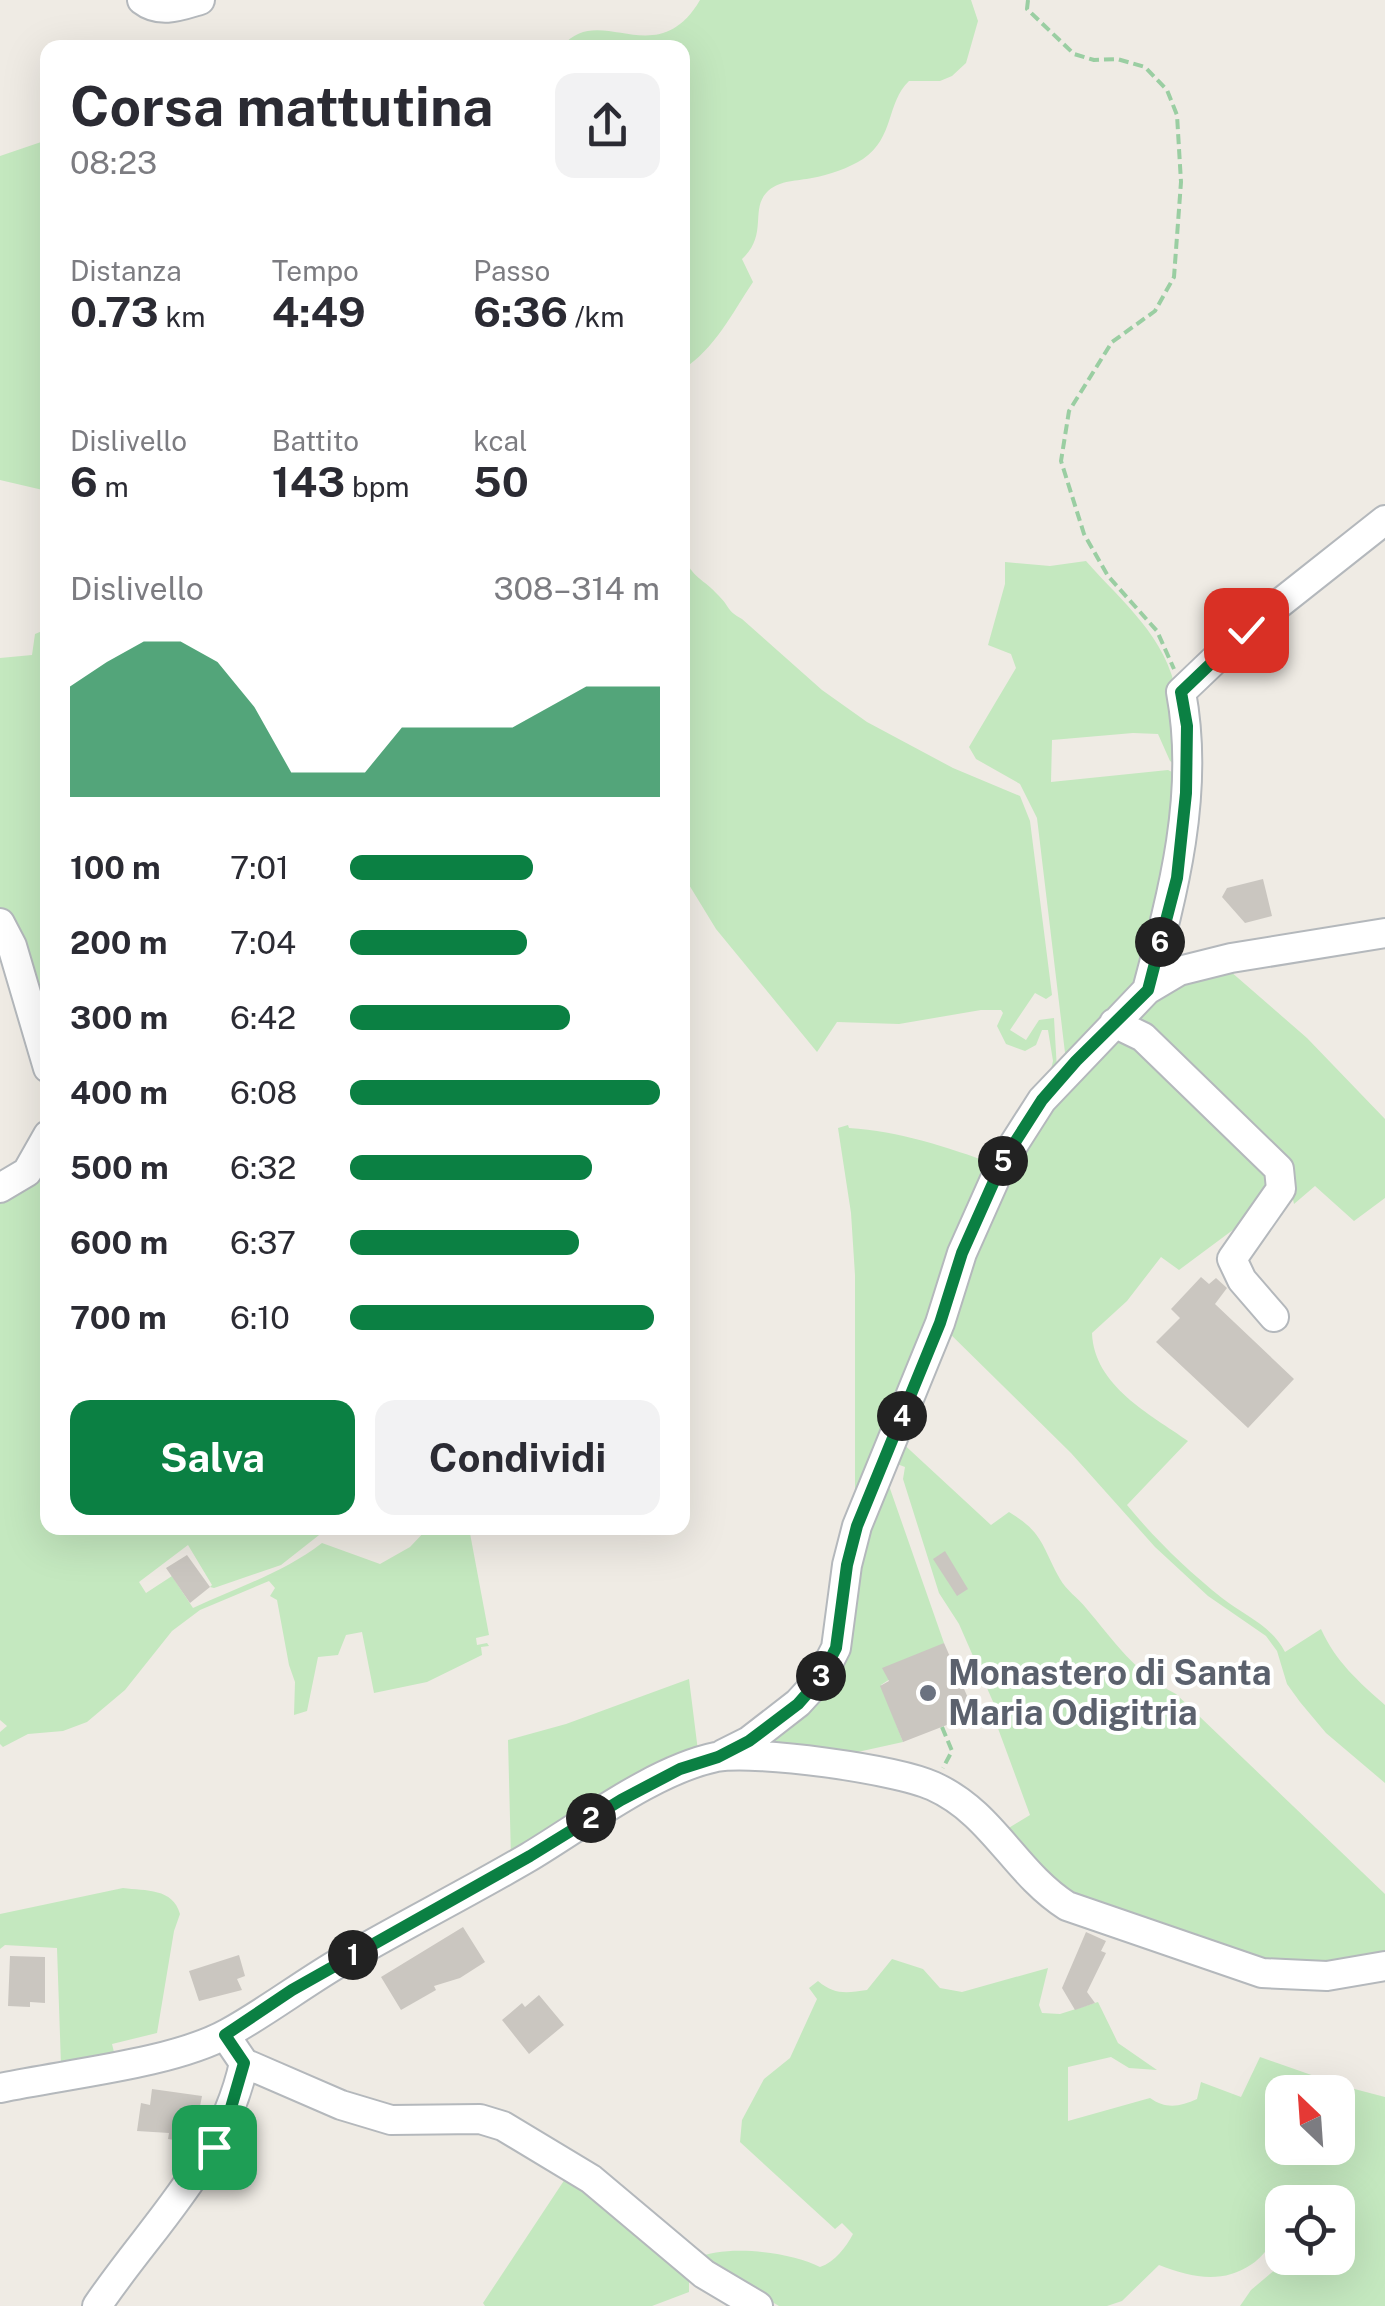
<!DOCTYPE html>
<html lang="it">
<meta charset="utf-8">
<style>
:root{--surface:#fff;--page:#f2f2f3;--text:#2b2b33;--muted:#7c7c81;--accent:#0b8043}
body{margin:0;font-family:"Public Sans",sans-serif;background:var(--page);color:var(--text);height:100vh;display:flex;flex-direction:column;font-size:38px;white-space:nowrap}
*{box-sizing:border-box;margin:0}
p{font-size:32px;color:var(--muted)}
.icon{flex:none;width:55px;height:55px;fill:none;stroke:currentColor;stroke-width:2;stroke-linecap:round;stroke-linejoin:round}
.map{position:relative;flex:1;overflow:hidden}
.drawer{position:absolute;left:40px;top:40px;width:650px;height:1495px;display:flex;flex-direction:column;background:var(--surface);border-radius:20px;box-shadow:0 10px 40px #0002}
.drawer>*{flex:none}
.needle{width:65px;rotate:335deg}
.fabs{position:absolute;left:1265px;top:2075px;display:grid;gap:20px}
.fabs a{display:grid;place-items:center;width:90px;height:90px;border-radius:20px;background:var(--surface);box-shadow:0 10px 40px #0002;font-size:50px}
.pin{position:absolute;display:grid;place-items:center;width:85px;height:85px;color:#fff;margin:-42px;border-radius:20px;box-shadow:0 5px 15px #0006}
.km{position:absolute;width:50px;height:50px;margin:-25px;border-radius:50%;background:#222;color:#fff;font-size:28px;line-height:50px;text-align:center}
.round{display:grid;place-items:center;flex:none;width:105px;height:105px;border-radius:20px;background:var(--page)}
.summary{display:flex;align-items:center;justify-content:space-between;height:170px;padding:0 30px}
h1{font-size:55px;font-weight:700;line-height:75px}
.metrics{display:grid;grid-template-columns:repeat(3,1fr);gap:15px;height:170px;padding:10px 30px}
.metrics div{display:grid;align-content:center}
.metrics b{font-size:42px;font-weight:700}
.metrics small{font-size:28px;font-weight:400}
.metrics p{font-size:28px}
.chart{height:280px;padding:20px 30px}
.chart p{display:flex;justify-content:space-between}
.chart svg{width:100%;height:180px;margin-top:10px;fill:var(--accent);opacity:.7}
.button{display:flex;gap:20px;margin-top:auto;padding:20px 30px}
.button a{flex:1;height:115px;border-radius:20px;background:var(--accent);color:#fff;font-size:40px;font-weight:700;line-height:115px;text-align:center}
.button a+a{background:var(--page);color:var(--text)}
ul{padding:0 30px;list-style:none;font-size:32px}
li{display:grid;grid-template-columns:160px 120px 1fr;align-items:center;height:75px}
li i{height:25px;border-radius:12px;background:var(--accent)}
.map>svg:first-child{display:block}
.green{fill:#c4e8bf;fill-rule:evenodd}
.building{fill:#cac6c0}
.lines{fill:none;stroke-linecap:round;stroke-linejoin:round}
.minor-casing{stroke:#b4b8bc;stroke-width:32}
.path{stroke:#9acea2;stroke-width:4;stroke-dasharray:10 5;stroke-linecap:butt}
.minor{stroke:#fff;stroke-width:28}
.route-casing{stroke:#fff;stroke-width:20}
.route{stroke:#0b8043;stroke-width:12}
.worship-dot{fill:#6b7280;stroke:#fff;stroke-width:4}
.labels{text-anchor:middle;stroke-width:8;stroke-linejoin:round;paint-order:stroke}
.worship-label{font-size:35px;font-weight:bold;fill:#5b616d;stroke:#fff;text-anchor:start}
</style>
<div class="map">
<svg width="1385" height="2306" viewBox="0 0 1385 2306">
<rect width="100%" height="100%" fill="#efebe4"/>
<path class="green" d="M700,0h271l7,21 -12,42 -14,13 -12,5h-31c-23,22 -14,56 -46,78 -14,9 -34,16 -51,19 -14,3 -32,2 -44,13 -19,18 1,43 -26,68l11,23c-20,30 -39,68 -70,87l-1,-321 -120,-1c37,-47 94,28 138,-47z
M47,140v351l-47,-11v-324z
M682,553c11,27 20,24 37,43 12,12 6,13 23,23l80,71 45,32 86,46 67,28 10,25 22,174 -6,4 -11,-6 -25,37 16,10 13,-20 15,-2 3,52 -7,3 3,-12 -5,-31h-6l-6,15 -11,6 -19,-7 -9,-18 6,-13 -2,-3h-20l-82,14 -62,-2 -20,30 -101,-123 -33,-54z
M1086,561c37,42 80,75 91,134 4,22 0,48 1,71l-8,-5 -12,-27 -25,-1 -81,7 -1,42 117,-12 10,5 -7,66 -34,139 -11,17 -60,64 -29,-243 -17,-34 -44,-25 -7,-12 47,-79 -5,-14 -23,-9 17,-61v-22l45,4z
M47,629v453l-9,-57 -38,-116v-251l32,-3 3,-21z
M1230,971l77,67 78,81v79l-31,23 -39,-35 -21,18 -6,-27 -153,-157 27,-30z
M1106,1041l24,3 144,137 -21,34 -74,55 -18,-13 -34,44 -35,32c2,53 58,81 96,108l-61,64c28,34 60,65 95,93 23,18 49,27 63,54l36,-23c15,33 37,52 64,76v78l-59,-50 -26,-31 -13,-18 -10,-33 -11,-15 -58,-40 -53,-49 -84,-94 -131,-129 92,-200z
M47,1107l1,421h280l-47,37 -67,23 -4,-1 2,-2 -24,-40 -49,37 7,11 26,-17 21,32c45,-21 90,-35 129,-65l58,21 30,-17 18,-19h41l20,107 -13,3 1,7 10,-2 2,3 -8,1 1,8 -55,27 -53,11 -12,-61 -16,3 -8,20 -20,2 -11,54 -13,4 1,-33 -6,-17 -12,-65 -7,-4 5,-8 -6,-7 -69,29 -28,21 -47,59 -38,32 -24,9 -35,3 -25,13 -3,-3v-12l7,-6 -7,-6v-521l40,-54z
M848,1125l1,3c50,3 98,19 145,36l-139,346v-235l-4,-62 -13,-85z
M898,1439l93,86 18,-13c35,21 33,35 51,67 6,11 18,19 26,29 28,33 50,66 90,86l209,200v66l-92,15 -227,-83 -6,-10 -12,3 -41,-56 23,-14 -34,-92 5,-3 -42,-96 -20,-31 -36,-114 2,-12 -8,-3z
M887,1480l57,163 -63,42 22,57 -59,13 -74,-9 -1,-3 27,-24 65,-180z
M689,1679l9,72 -187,107 -3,-118 58,-16z
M123,1888c23,3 50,0 57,26l-6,17 -17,102 -45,11 3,12 -54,9 -4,-117 -52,-3 -5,4v-35z
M892,1959l31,10 17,19 22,4 86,-24 -9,37 3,8 18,1 38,-12 20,41 39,27 -28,-2 -18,-11 -43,10v54l82,-23c15,11 30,9 47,1l4,-17 40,15 19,-40 83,29 42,11v209h-145l11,-16 38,-32h49v-56h-56v35c-12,6 -18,19 -30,27 -31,21 -61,13 -93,1l-37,36 -15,5h-328l-82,-48c29,-14 95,-6 123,9 15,-5 26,-20 33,-33l-11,-11 -7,6 -95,-87 2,-22 22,-41 26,-21 27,-59 -8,-11 9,-7c16,14 29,12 49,9zM1282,2092h56v56h-56z
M569,2173l120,104v15l-37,14h-167l-2,-3z"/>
<path class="building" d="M1263,879l9,37 -27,7 -23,-26 5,-9z
M1201,1277l8,7 7,-6 11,10 -12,16 79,75 -46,49 -92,-86 24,-24 -9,-9z
M945,1551l23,38 -11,7 -24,-37z
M187,1555l23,32 -20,16 -24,-35z
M944,1643l31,71 -72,28 -23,-56 9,-5 -7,-13z
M463,1927l22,35 -25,16 -26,8 2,4 -35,20 -20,-33z
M1086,1932l20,9 -5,10 5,2 -19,39 8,11 -20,7 -13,-22z
M239,1955l6,21 -8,3 5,11 -43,11 -10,-30z
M10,1956l35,1v46l-15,-1v5l-22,-1z
M539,1995l25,30 -35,29 -27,-34 20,-17 3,4z
M152,2089l50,7 -9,47 -25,-4 1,-6 -32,-2 4,-28 9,2z"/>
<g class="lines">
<g class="minor-casing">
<path id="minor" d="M142,0c18,14 38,6 58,0
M0,923l12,23 36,122
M1147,990c26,-97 53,-197 34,-298l65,-62 139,-110
M1114,1023l29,14 136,132 2,20 -49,70 10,21 32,37
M0,1188l27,-16 21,-37
M723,1754l26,-13 49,-38 22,-24 16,-31 11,-83 10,-39 83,-203 22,-70 41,-92 39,-61 105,-110 32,-19 52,-13 154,-25
M225,2035l19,28 97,42 50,15 89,-1 23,7 88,53 113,95 54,32
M0,2088c65,-14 172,-24 228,-55 38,-21 72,-47 109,-69 63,-37 129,-70 192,-107 55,-33 125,-87 187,-100 41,-7 179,12 217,29 60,27 81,86 134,120l195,67 65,3 58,-10
M97,2306c54,-80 126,-145 147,-243"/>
</g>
<path class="path" d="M1028,0l-1,9 47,45 20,6 23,-1 28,8 22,23 10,25 4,67 -7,95 -19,34 -43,31 -43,69 -8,50 23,73 24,42 49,55 17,38
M942,1727l10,24 -9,17"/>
<use href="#minor" class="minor"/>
</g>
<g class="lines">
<g class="route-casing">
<path id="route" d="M214,2147l14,-29 16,-55 -19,-28 67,-45 238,-134 91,-56 59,-31 38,-12 31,-16 49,-37 22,-25 16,-31 11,-83 10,-39 83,-203 22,-70 41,-92 39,-61 34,-39 72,-71 29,-112 9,-85 1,-67 -6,-34 65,-62"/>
</g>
<use href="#route" class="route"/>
</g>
<circle class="worship-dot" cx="928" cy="1693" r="10"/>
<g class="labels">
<g class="worship-label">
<text x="948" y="1685">Monastero di Santa<tspan x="948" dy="40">Maria Odigitria</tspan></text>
</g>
</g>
</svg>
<div class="fabs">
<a><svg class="needle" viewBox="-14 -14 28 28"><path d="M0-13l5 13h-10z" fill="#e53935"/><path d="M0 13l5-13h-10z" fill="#7c7c81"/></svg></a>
<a><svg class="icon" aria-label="locate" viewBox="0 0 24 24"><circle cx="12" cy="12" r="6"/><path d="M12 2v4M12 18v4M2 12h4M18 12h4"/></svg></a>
</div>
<div class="pin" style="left:214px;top:2147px;background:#1e9e55"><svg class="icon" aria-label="arrive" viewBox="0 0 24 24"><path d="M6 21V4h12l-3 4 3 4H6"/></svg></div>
<div class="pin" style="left:1246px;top:630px;background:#d93025"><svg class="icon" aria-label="check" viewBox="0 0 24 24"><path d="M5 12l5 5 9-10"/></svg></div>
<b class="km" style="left:353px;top:1955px">1</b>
<b class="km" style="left:591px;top:1818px">2</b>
<b class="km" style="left:821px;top:1676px">3</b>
<b class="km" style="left:902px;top:1416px">4</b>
<b class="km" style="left:1003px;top:1161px">5</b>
<b class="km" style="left:1160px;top:942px">6</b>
<section class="drawer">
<div class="summary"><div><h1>Corsa mattutina</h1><p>08:23</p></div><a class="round"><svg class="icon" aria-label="share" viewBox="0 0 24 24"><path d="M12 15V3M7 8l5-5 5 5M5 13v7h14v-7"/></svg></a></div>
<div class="metrics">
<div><p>Distanza</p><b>0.73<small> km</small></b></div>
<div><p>Tempo</p><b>4:49</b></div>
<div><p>Passo</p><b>6:36<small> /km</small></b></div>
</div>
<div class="metrics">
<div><p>Dislivello</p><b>6<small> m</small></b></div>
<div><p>Battito</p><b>143<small> bpm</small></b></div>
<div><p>kcal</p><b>50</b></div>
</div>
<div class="chart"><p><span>Dislivello</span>308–314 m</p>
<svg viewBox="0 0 160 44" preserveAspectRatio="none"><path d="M0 44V17L10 11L20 6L30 6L40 11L50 22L60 38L70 38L80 38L90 27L100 27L110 27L120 27L130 22L140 17L150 17L160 17V44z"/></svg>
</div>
<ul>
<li><b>100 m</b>7:01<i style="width:59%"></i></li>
<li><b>200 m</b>7:04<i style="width:57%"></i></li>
<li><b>300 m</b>6:42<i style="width:71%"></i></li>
<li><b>400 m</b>6:08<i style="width:100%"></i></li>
<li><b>500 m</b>6:32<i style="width:78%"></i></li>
<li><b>600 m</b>6:37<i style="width:74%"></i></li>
<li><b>700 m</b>6:10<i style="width:98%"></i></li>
</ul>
<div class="button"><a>Salva</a><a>Condividi</a></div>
</section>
</div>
